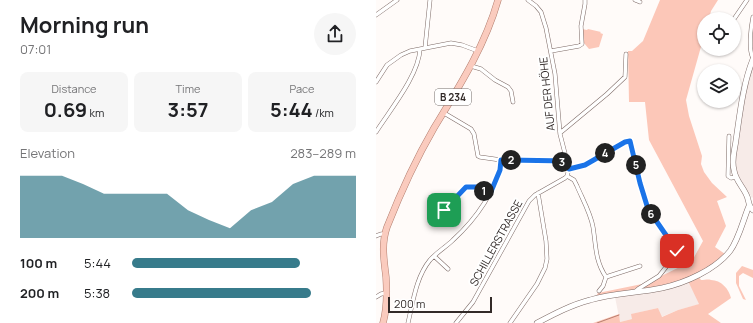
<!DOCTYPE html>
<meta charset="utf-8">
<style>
:root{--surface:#fff;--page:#f6f6f6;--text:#202124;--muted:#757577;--accent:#377b8b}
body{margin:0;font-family:Manrope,sans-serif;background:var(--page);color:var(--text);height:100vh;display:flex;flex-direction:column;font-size:15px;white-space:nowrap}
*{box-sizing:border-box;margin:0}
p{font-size:13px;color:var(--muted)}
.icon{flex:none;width:22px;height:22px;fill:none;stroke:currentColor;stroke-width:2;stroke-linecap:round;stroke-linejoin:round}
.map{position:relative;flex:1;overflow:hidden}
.side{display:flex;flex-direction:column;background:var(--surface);width:376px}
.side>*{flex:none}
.tools{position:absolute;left:321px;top:12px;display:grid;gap:8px}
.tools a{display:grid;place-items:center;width:44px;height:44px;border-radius:50%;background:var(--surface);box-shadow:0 1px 3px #0004;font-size:20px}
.scale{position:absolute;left:12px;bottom:10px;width:104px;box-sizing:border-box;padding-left:4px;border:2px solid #322a28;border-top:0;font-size:11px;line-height:14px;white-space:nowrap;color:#322a28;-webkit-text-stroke:3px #fff;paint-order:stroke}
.pin{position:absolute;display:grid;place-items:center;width:34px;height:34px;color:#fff;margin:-17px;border-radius:8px;box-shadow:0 2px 6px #0006}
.km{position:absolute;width:20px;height:20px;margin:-10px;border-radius:50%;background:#222;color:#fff;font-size:11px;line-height:20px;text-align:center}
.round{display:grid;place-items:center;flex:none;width:42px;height:42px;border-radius:21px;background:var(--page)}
.headline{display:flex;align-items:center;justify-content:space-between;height:68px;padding:0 20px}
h1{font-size:22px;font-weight:700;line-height:30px}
.stats{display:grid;grid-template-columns:repeat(3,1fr);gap:6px;height:68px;padding:4px 20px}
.stats div{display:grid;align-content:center;border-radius:8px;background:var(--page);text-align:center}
.stats b{font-size:20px;font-weight:700}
.stats small{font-size:11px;font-weight:400}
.stats p{font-size:11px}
.chart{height:112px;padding:8px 20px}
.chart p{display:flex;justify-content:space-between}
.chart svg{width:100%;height:72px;margin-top:4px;fill:var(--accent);opacity:.7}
ul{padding:0 20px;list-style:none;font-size:13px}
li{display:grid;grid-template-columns:64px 48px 1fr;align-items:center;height:30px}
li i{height:10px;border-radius:5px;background:var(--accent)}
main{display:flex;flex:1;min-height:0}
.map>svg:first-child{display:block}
.built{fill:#f7ebe8}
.green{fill:#fcc7b8}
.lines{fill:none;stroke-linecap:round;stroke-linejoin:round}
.stream{stroke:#ba7f6f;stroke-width:1}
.street-casing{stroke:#7e6b67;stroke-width:4.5}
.secondary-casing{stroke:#7e6b67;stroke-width:6}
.primary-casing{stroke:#b27d6e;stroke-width:7}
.street{stroke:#fff;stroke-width:3.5}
.secondary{stroke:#fff;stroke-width:5}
.primary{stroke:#facbbe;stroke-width:6}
.route-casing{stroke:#fff;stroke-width:8}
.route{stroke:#1a73e8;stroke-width:5}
.labels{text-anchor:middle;stroke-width:4;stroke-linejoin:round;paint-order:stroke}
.shield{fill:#fff;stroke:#706a68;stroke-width:1}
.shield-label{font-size:10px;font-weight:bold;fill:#322a28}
.street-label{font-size:11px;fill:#322a28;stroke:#fff}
</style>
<main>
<section class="side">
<div class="headline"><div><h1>Morning run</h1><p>07:01</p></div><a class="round"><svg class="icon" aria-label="share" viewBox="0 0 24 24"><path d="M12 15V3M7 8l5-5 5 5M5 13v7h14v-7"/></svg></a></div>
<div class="stats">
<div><p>Distance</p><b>0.69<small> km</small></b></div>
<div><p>Time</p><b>3:57</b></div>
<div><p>Pace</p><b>5:44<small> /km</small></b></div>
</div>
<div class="chart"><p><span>Elevation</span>283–289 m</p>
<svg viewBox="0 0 160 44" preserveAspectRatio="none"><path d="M0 44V6L10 6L20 6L30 11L40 17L50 17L60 17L70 17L80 27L90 33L100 38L110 27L120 22L130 11L140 6L150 6L160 6V44z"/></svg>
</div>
<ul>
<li><b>100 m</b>5:44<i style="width:75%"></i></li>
<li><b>200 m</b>5:38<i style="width:80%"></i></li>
</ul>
</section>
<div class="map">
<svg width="377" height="323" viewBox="0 0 377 323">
<rect width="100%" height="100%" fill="#fffbf9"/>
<path class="built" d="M377,62v135l-1,1 -15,-23 -3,-14 7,-48z
M312,281l12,23 -22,6 -17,7 -3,-9 -26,6v5l-12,3 -5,-25 43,-6z"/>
<path class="green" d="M284,0h58l-7,11 -2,8h-5v17l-18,64 3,16 13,40 -1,8 3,8 8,11 15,14 -10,4 9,25 -11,21 10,7c-6,5 -12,10 -18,14 -33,20 -73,22 -111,28l2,-3 49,-10 45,-22 11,-20 -54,-101 -4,-38h-16l-1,-51h4l11,-10z
M206,29l5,1 1,-1 13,3 -1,1 3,1 -4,13 -10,2 -5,-6z
M366,266l11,4v8l-10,-5 -4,3v10l7,14 -3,-1 -7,-16v-10z
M322,276l3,4c4,0 7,-1 10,0 10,0 18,9 20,18l-23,16 13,9h-128l26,-9 1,8 12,-3 -1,-5 27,-6 4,9 16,-7 21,-6 -11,-23z"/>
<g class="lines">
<path class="stream" d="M221,323l22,-8"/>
<g class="street-casing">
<path id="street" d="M152,0l8,6 5,6 5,16 9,46 5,60 9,35
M259,0l5,2
M0,15l21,-15
M377,17c-2,10 -5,32 0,41
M358,19l13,-19
M49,48l5,-48
M175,51l28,-5 3,-2 -1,-18 4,-22v-4
M95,66l10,3 14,11 13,7 3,4 2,11
M0,82l11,-17 14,-10 9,-4 41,-8 11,2 16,6
M68,113l27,16 3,5 4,22 2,1 21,3 66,1
M0,132c14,-22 43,-57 44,-83
M184,133l47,-39 18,-17 1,-23
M353,136l-1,40 3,2 5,-1
M193,169l16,-4 40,-23 4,-1 19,68 29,44 -18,23 -21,13 -2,2
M191,176l7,4 3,6c5,12 14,28 16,41 3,18 2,34 13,50l-3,9 -4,5
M68,210l22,-23h11l13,7
M0,236l5,-2h4
M58,256l14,13
M230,277l34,-11
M0,297l5,-3 5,-1
M32,323c5,-21 8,-46 22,-63 7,-8 16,-13 23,-20 23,-21 44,-50 48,-80
M80,323l17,-21 56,-101 6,-6 30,-17 2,-2 2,-7
M134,323l27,-39 8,-16 2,-9 -1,-18 -8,-48"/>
</g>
<g class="secondary-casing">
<path id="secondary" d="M377,59c-10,25 -13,54 -17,81 -1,9 -5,20 -2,30 1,9 8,16 12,24 4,7 1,11 7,16
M161,323c17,-9 34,-18 53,-23 23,-7 48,-7 72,-12 23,-5 53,-18 68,-37 9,-12 13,-31 19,-45"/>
</g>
<g class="primary-casing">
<path id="primary" d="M7,323c4,-14 4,-31 3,-46 -2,-17 -5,-33 1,-50 13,-33 29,-68 47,-99 25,-41 51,-82 64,-128"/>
</g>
<use href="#street" class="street"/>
<use href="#secondary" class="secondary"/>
<use href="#primary" class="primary"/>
</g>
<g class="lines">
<g class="route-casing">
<path id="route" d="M68,210l22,-23h11l13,7 10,-24 1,-10 66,1 2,8 16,-4 40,-23 5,-1 10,42 8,26 29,42"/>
</g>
<use href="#route" class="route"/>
</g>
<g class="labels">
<rect class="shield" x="59" y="89" width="36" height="16" rx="3"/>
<g class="shield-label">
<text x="77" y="101">B 234</text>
</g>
<g class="street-label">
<text transform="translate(171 94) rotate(-96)" y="4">AUF DER HÖHE</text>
<text transform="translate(120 243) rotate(-61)" y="4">SCHILLERSTRASSE</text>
</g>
</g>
</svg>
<div class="tools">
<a><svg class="icon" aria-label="locate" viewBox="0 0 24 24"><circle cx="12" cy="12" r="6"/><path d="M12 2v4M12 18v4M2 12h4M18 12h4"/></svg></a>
<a><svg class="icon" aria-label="layers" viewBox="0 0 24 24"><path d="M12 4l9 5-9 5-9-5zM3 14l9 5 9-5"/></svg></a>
</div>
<div class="scale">200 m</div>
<div class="pin" style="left:68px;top:210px;background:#1e9e55"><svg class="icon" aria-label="arrive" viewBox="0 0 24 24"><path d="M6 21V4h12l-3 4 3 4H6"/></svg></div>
<div class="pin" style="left:301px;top:251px;background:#d93025"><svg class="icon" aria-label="check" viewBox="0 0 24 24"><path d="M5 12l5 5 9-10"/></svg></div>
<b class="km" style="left:108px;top:191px">1</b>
<b class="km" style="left:135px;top:160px">2</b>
<b class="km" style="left:186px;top:162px">3</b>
<b class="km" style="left:229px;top:153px">4</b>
<b class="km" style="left:260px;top:165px">5</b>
<b class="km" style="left:275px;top:214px">6</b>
</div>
</main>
